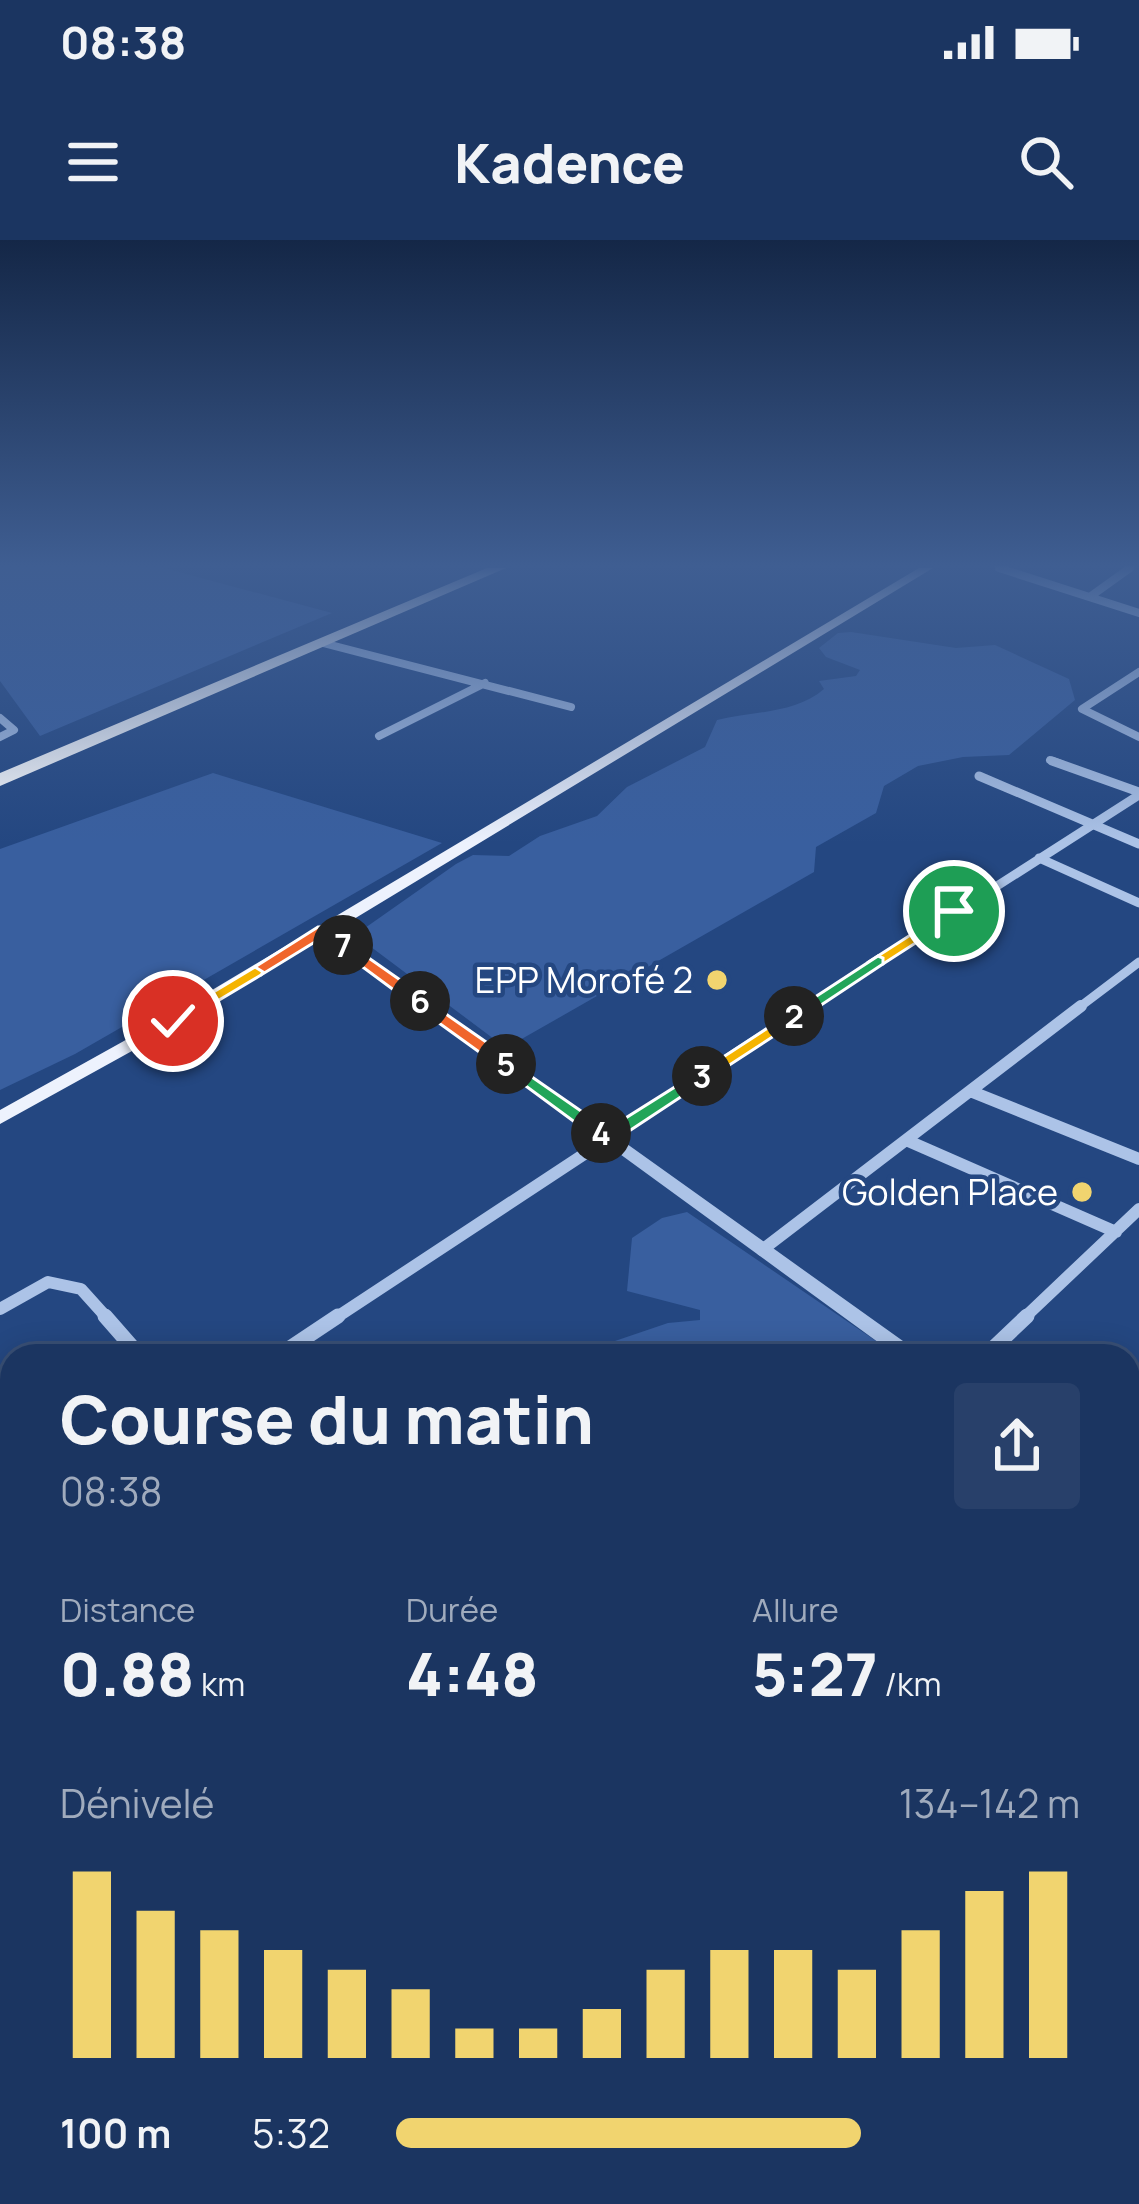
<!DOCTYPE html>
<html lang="fr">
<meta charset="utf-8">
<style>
:root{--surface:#1b3561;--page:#28406a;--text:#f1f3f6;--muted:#a0abbd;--line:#395076;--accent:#f1d46f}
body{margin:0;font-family:Manrope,sans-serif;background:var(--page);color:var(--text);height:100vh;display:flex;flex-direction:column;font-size:45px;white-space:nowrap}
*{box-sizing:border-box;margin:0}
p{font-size:39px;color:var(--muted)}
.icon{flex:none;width:66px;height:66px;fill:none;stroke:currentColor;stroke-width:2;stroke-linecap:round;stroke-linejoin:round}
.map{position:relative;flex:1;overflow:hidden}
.details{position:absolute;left:0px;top:1104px;width:1140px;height:861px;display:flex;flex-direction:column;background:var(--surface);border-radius:36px 36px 0 0;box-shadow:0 6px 30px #0003,0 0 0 3px var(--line)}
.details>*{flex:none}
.pin{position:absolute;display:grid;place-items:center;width:102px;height:102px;color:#fff;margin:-51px;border:6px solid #fff;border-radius:50%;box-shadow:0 3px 12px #0007}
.km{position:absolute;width:60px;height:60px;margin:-30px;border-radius:50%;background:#222;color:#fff;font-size:33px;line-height:60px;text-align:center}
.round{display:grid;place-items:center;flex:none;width:126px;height:126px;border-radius:12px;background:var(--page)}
.overview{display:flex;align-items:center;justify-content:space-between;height:204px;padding:0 60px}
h1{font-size:66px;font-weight:800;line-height:90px}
.stats{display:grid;grid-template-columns:repeat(3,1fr);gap:18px;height:204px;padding:12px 60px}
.stats div{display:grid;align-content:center}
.stats b{font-size:60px;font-weight:800}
.stats small{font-size:33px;font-weight:400}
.stats p{font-size:33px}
.chart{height:336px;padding:24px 60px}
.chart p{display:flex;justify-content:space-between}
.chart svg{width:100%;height:216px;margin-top:12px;stroke:var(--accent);stroke-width:6}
ul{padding:0 60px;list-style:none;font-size:39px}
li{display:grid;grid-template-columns:192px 144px 1fr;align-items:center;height:90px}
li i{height:30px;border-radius:15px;background:var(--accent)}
.status{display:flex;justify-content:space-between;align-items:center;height:84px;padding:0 60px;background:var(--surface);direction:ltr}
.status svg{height:33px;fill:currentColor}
header{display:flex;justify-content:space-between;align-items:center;height:156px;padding:0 60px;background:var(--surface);font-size:54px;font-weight:800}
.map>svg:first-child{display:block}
.green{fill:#395f9f}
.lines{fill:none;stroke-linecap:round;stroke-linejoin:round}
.minor-far4{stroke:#acc3e7;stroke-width:8}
.minor-far3{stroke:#acc3e7;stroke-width:9}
.minor-far2{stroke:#acc3e7;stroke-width:12}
.minor-far1{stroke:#acc3e7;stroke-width:15}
.minor{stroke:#acc3e7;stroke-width:18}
.tertiary{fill:#acc3e7;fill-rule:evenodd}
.primary{fill:#edf2fd;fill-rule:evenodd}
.motorway{fill:#fff;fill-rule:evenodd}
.split-1{fill:#f5b400;stroke:#fff;stroke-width:3}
.split-2{fill:#22a559;stroke:#fff;stroke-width:3}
.split-3{fill:#f5b400;stroke:#fff;stroke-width:3}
.split-4{fill:#22a559;stroke:#fff;stroke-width:3}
.split-5{fill:#22a559;stroke:#fff;stroke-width:3}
.split-6{fill:#f0652b;stroke:#fff;stroke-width:3}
.split-7{fill:#f0652b;stroke:#fff;stroke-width:3}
.split-8{fill:#f0652b;stroke:#fff;stroke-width:3}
.split-9{fill:#f5b400;stroke:#fff;stroke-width:3}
.poi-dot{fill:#f1d46f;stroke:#244781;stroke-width:4.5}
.labels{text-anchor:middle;stroke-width:9;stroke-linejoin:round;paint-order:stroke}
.poi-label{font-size:36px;fill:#fff;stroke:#244781;text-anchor:end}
</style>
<div class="status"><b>08:38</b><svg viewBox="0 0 49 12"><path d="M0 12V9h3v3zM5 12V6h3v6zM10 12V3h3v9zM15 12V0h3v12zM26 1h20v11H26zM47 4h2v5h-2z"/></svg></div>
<header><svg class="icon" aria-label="menu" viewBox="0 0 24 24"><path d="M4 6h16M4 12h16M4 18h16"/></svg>Kadence<svg class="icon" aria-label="search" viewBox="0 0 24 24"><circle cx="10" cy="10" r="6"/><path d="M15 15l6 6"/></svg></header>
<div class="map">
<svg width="1139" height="1964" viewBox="0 0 1139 1964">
<rect width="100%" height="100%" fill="#244781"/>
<path class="green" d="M0,328h164l168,45 -292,123 -40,-55z
M851,392l105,16 39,-3 74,34 6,21 -66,55 -46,2 -45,9 -34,20 -8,27 -60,34 -2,25 -308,176 -151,-113 101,-71 17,-9 36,1 31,-20 57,-20 30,-29 78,-40 12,-27c36,-9 78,-6 107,-31l-5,-8 37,-5 4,-6 -34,-13 -7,-9 19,-15z
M213,533l229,70 -367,211 -75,36v-241z
M687,972l211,144 -287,-1 1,-13 56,-19 32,-3v-10l-73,-19 5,-53 30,-20z"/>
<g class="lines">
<path class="minor-far4" d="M999,328l140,45
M1091,356l39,-28
M323,403l248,64
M1139,432l-57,37 57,28
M0,478l14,12 -14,7
M379,496l106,-53
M1050,520l11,4"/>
<path class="minor-far3" d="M1052,521l87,31
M979,536l160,68
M1039,618l100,45
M805,769l334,-214
M1077,769l62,-47"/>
<path class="minor-far2" d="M970,851l169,68
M906,900l210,92
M762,1010l319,-244
M0,1069l48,-27 33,7 27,30
M334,1079l475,-313
M1023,1079l116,-110"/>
<path class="minor-far1" d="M105,1076l35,40
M278,1116l60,-40
M985,1116l42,-40
M0,1295l12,-7
M1139,1309c-15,15 -4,39 0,58
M1128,1399l11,-9"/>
<path class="minor" d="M0,1608l12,-9
M0,1910l12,22
M23,1953l6,11
M903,1953l11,11
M100,1964l11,-11
M653,1964l10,-11"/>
<path class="tertiary" d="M323,687l594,424 3,5h-23l-579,-422v-6z
M1128,1263l11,5v19l-11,-5z"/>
<path class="primary" d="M919,328h14l-754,457 -179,99v-14l167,-93z"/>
<path class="motorway" d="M487,328h19l-506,218v-13z"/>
</g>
<linearGradient id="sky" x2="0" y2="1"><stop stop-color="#142747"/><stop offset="0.54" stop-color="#3f5e92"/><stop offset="1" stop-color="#3f5e92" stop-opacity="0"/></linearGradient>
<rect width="1139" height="603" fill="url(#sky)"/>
<path class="split-1" d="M954,667l5,1v7l-76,49 -13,-3z"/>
<path class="split-2" d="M878,716l5,2v6l-83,55 -14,-3z"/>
<path class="split-3" d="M794,771l8,5 -2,3 -92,60 -14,-3z"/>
<path class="split-4" d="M702,830l6,2v7l-94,62h-13l-9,-8 16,-4z"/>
<path class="split-5" d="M506,819l101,70v8h-12l-95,-70v-7z"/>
<path class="split-6" d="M420,756l92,64v7h-12l-86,-62v-7z"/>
<path class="split-7" d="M343,700l83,58v7h-12l-77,-57 -2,-3z"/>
<path class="split-8" d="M318,687h11l22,18 -14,3 -14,-11 -62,38 -14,-3z"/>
<path class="split-9" d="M255,727l8,5 -2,3 -82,49 -14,-3z"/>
<g class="poi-dot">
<circle cx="717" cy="740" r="12"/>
<circle cx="1082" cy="952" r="12"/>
</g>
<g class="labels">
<g class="poi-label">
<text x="693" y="753">EPP Morofé 2</text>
<text x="1058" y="965">Golden Place</text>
</g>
</g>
</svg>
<div class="pin" style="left:954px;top:671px;background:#1e9e55"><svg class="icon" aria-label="arrive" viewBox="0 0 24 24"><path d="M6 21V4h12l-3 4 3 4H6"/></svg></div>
<div class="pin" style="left:173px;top:781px;background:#d93025"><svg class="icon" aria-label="check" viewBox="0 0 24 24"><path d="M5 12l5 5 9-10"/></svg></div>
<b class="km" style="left:794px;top:776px">2</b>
<b class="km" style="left:702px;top:836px">3</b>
<b class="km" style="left:601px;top:893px">4</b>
<b class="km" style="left:506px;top:824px">5</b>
<b class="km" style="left:420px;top:761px">6</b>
<b class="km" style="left:343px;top:705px">7</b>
<section class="details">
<div class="overview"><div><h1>Course du matin</h1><p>08:38</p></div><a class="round"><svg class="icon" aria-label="share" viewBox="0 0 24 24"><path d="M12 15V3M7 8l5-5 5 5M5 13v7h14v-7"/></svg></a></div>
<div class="stats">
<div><p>Distance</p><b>0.88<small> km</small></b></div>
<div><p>Durée</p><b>4:48</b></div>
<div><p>Allure</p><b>5:27<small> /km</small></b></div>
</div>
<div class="chart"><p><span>Dénivelé</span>134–142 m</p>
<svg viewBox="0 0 160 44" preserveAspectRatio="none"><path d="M5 44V6M15 44V14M25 44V18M35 44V22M45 44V26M55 44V30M65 44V38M75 44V38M85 44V34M95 44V26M105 44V22M115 44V22M125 44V26M135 44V18M145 44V10M155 44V6"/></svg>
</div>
<ul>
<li><b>100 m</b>5:32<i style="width:68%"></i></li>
</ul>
</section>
</div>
